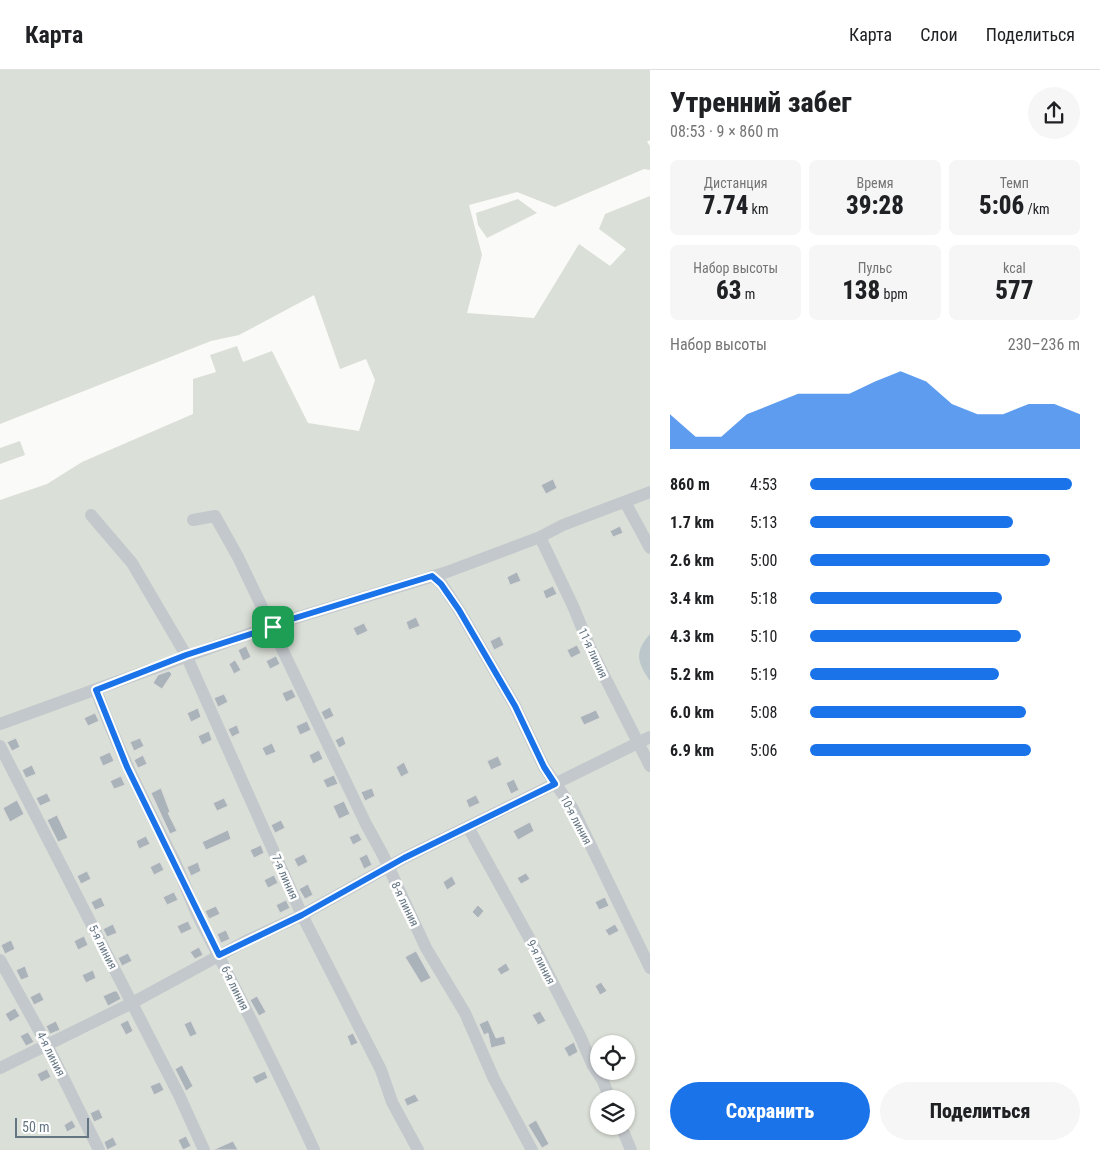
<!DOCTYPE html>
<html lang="ru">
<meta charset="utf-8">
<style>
:root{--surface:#fff;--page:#f6f6f6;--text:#202124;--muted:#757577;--line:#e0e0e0;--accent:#1a73e8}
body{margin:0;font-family:"Roboto Condensed",sans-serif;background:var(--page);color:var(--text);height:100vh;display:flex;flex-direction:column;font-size:19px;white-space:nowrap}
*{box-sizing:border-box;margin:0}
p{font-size:16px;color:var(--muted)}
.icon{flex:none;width:28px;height:28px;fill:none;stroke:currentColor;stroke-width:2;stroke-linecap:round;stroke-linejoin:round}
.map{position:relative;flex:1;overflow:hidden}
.sheet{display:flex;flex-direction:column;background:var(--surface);width:450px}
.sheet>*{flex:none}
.tools{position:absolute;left:590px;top:965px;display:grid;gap:10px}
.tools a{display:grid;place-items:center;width:45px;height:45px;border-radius:50%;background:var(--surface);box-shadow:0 1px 4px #0004;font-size:25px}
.scale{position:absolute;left:15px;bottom:12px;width:74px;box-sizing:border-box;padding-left:5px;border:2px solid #657683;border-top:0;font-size:14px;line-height:18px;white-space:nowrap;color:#657683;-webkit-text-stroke:4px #fff;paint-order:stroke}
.pin{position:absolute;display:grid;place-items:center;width:42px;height:42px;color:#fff;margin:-21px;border-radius:10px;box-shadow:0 2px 8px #0006}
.round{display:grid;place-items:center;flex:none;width:52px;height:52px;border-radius:26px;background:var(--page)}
.head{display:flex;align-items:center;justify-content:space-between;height:85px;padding:0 20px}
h1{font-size:28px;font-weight:800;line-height:38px}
.metrics{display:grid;grid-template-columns:repeat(3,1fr);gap:8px;height:85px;padding:5px 20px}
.metrics div{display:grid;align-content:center;border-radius:8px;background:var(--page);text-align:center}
.metrics b{font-size:25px;font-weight:800}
.metrics small{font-size:14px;font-weight:400}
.metrics p{font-size:14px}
.chart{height:140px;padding:10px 20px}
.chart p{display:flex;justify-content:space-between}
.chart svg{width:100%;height:90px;margin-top:5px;fill:var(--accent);opacity:.7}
.primary-button{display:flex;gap:10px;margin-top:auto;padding:10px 20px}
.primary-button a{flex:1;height:58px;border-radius:30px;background:var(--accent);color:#fff;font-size:20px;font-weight:800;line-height:58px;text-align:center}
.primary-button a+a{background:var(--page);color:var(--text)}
ul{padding:0 20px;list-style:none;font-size:16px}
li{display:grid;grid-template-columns:80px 60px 1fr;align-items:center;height:38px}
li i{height:12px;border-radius:6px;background:var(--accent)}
header{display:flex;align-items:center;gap:30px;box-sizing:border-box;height:70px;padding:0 25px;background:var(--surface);border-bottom:1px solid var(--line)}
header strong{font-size:24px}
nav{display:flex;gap:28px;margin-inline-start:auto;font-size:18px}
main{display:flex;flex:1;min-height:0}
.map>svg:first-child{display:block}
.green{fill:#dadfd7;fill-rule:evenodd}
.water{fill:#bbc7cb}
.building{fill:#aab3b9;stroke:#dcdcda}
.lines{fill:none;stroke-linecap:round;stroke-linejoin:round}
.minor{stroke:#c3c8cc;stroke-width:12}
.route-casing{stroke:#fff;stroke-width:10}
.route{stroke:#1a73e8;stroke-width:6}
.labels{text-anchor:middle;stroke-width:5;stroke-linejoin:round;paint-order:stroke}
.street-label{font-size:12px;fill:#657683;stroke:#fff}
</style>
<header>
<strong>Карта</strong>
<nav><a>Карта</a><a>Слои</a><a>Поделиться</a></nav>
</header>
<main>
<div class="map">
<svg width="650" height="1080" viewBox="0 0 650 1080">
<rect width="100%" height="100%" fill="#fafaf8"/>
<path class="green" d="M0,0h650v70l-3,2 3,4v24l-6,-1 -89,38 -38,-15 -48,13 13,50 -15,58 67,5 45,-74 31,22 16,-17 -27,-20 6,-15 45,-18v954h-650v-650l47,-16 35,-22 111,-48v-35l23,-7 -6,-17 27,-9 6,16 29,-11 36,72 51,8 16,-51 -9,-21 -26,10 -26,-74 -75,40 -28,6 -211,83zM599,974h27v27h-27zM599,1029h27v27h-27z
M518,129l19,14 -50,25 -9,-13 -2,-12z
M20,371l5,14 -25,9v-16z"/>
<path class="water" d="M650,564v47c-13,-19 -16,-29 0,-47z"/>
<path class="building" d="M553,409l4,9 -11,6 -5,-9z
M620,456l3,7 -10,4 -3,-6z
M517,502l4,9 -11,4 -3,-8z
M553,516l4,8 -11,5 -3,-8z
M416,547l4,9 -11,4 -3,-8z
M364,553l4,8 -11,5 -4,-8z
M500,566l4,9 -10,5 -4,-9z
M577,575l4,8 -10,5 -4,-8z
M246,576l5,11 -8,4 -5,-11z
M276,586l4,8 -10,5 -4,-8z
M235,590l6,10 -7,4 -5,-10z
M169,601l3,3 -10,15 -9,-6 5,-8z
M292,619l4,8 -10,5 -4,-9z
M224,624l4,8 -10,5 -4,-9z
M330,637l4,9 -9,4 -4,-8z
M198,638l3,9 -10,5 -4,-9z
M596,640l4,8 -16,7 -4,-8z
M95,643l4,8 -11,5 -4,-8z
M307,651l4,9 -11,5 -4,-9z
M237,655l3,8 -8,4 -4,-8z
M209,661l3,9 -10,5 -4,-9z
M343,666l3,8 -7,4 -4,-8z
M16,668l4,9 -8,4 -5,-9z
M140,668l4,8 -10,5 -4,-9z
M272,673l4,9 -10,4 -4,-8z
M319,680l4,9 -10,5 -4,-9z
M110,682l4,9 -11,5 -4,-9z
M143,685l4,9 -9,4 -4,-8z
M498,686l4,9 -11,5 -4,-9z
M404,692l5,11 -8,4 -5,-10z
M32,695l4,9 -10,4 -4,-8z
M334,705l4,9 -11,4 -4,-8z
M121,706l4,9 -11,4 -4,-8z
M514,709l5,11 -8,4 -5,-11z
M161,718l9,24 -2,1 9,18 -7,3 -19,-41z
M372,718l3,8 -10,5 -4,-9z
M47,723l4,8 -11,5 -4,-8z
M476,725l4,8 -11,5 -3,-8z
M224,728l4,8 -11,5 -4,-8z
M17,730l7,14 -14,8 -7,-14z
M344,731l6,13 -11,5 -6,-13z
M57,745l11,23 -10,4 -11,-22z
M281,750l4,8 -10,5 -4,-8z
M530,752l4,9 -16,9 -5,-9z
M228,760l3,9 -25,11 -4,-8z
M358,763l4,7 -9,5 -4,-8z
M146,766l4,8 -11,5 -3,-8z
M261,775l3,8 -10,5 -4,-8z
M304,784l4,8 -10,5 -4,-8z
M367,784l5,11 -8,4 -5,-11z
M160,792l4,8 -10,5 -4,-8z
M198,792l3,9 -10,5 -4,-9z
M87,801l4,8 -10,5 -4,-8z
M526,803l4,6 -9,5 -4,-6z
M274,805l4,8 -10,5 -4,-8z
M452,806l4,8 -9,6 -4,-8z
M308,814l5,11 -8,4 -6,-10z
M174,822l4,8 -11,5 -4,-8z
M101,827l4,9 -10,4 -4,-8z
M605,827l4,9 -10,4 -4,-8z
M286,830l4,8 -10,5 -4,-8z
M478,835l6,6 -6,7 -6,-6z
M216,836l4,8 -11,5 -4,-8z
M188,851l4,8 -11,5 -4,-8z
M113,854l4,9 -10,4 -4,-8z
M615,854l4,7 -10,5 -4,-6z
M226,860l4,9 -9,4 -4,-9z
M84,866l4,9 -10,5 -4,-9z
M11,870l4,9 -10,5 -4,-9z
M199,877l4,8 -8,4 -5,-7z
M416,881l15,27 -10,5 -16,-26z
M128,883l4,8 -10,5 -4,-8z
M506,893l4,7 -9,5 -4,-6z
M25,896l4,11 -8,3 -5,-10z
M93,900l3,8 -10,5 -4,-8z
M601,912l6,9 -7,4 -5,-9z
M114,921h3l4,8 -13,7 -5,-10z
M40,922l4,8 -10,5 -4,-8z
M257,926l9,16 -7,4 -9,-16z
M15,938l5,8 -10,6 -5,-8z
M540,941l6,10 -8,4 -6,-10z
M128,950l5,11 -7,4 -6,-11z
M488,950l8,18 8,-2 2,8 -15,4 -3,-15 -4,2 -5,-11z
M56,951l4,9 -10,4 -4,-8z
M191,951l6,13 -7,3 -6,-13z
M28,962l6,10 -8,4 -6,-10z
M353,963l5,10 -7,3 -4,-10z
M574,972l4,10 -9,5 -5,-9z
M182,995l11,21 -7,5 -11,-22z
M47,999l4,8 -10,5 -4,-8z
M265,1001l3,7 -12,6 -4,-7z
M160,1012l4,8 -10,5 -4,-9z
M415,1024l4,7 -12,5 -3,-7z
M99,1039l4,9 -9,4 -4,-9z
M72,1050l4,7 -9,5 -3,-7z
M536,1050l13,24 -7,4 -14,-23z
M186,1066l5,10 -8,4 -5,-10z
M113,1067l4,8 -10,5 -3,-8z
M233,1071l5,9h-25z"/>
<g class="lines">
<path class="minor" d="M625,432l25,46
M91,445l41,48 54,92 116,260 79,155 11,32 26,48
M193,450l22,-4 23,41 128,267 17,31 43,93 39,65 29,66 38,71
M540,467l33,69 18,44 59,116
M432,506l9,7 18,27 56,96 29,61 29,42 77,159
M96,620c21,58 48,111 76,166 11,21 18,45 29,66 39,75 78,151 113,228
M0,654l282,-102 165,-50 93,-35 23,-12 87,-33
M0,676l179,349 25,55
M468,757l70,127 42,82 13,30 10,15 7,18
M0,890l46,83 53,107
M0,998l130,-64 116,-63 56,-26 102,-57 246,-121
M621,1056l10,24"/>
</g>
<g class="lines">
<g class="route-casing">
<path id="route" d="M432,506l9,8 18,26 56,96 29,61 11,17 -151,74 -102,57 -83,40 -92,-188 -31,-77 90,-35 87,-28 9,-5z"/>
</g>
<use href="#route" class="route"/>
</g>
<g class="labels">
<g class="street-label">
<text transform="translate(593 583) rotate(65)" y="4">11-я линия</text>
<text transform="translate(576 750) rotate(62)" y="4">10-я линия</text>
<text transform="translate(285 807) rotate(66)" y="4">7-я линия</text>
<text transform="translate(405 834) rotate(64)" y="4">8-я линия</text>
<text transform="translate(103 877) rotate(63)" y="4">5-я линия</text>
<text transform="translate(541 892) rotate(63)" y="4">9-я линия</text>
<text transform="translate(235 918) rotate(64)" y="4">6-я линия</text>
<text transform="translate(51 984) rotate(63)" y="4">4-я линия</text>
</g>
</g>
</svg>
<div class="tools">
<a><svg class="icon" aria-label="locate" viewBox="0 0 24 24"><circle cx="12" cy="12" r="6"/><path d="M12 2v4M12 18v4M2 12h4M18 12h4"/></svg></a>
<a><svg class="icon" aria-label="layers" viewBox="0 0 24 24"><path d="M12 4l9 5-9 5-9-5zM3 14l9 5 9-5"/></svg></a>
</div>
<div class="scale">50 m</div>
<div class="pin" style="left:273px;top:557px;background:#1e9e55"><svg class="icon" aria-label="arrive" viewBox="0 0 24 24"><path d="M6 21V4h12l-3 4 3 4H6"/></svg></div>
</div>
<section class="sheet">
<div class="head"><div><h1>Утренний забег</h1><p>08:53 · 9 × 860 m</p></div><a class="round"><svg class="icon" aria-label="share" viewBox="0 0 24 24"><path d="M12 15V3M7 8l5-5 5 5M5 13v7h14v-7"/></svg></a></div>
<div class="metrics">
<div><p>Дистанция</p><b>7.74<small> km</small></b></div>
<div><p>Время</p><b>39:28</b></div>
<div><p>Темп</p><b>5:06<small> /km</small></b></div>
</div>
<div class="metrics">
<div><p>Набор высоты</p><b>63<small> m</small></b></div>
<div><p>Пульс</p><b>138<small> bpm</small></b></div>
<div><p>kcal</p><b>577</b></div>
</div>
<div class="chart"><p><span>Набор высоты</span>230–236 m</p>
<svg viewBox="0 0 160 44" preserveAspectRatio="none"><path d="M0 44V27L10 38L20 38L30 27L40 22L50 17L60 17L70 17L80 11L90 6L100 11L110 22L120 27L130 27L140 22L150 22L160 27V44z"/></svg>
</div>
<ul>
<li><b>860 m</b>4:53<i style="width:97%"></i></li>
<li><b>1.7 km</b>5:13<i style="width:75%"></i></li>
<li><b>2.6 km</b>5:00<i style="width:89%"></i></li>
<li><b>3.4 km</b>5:18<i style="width:71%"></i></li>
<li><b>4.3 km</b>5:10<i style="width:78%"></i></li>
<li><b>5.2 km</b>5:19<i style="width:70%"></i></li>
<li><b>6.0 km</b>5:08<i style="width:80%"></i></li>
<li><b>6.9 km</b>5:06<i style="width:82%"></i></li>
</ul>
<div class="primary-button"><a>Сохранить</a><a>Поделиться</a></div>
</section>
</main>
